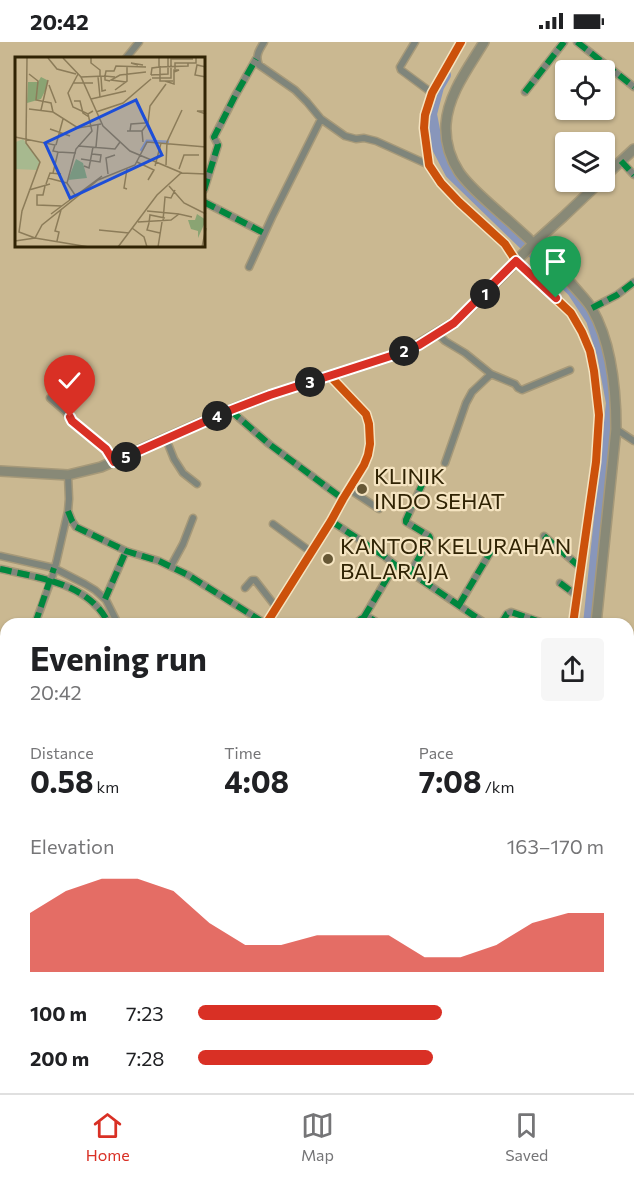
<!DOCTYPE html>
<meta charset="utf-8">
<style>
:root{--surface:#fff;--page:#f6f6f6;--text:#202124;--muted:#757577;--line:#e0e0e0;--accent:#d93025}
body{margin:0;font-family:Commissioner,sans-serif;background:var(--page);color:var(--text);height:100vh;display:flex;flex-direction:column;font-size:22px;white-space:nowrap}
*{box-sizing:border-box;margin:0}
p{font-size:20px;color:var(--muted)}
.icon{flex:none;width:33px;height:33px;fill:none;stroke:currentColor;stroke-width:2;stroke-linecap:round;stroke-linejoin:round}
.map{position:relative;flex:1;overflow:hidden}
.details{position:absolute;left:0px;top:576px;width:634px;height:476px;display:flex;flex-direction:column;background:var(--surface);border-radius:18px 18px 0 0;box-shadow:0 2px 4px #0004}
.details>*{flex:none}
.controls{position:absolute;left:555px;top:18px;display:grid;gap:12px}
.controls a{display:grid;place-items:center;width:60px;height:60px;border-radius:6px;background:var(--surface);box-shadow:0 2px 4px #0004;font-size:30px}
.pin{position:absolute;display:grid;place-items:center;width:51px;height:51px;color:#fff;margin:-62px -26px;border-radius:50% 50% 50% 0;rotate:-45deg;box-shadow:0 0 6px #0007}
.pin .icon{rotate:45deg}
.km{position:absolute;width:30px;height:30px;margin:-15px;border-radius:50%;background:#222;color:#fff;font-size:16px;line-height:30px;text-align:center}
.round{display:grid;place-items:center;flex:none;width:63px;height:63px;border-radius:6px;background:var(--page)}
.overview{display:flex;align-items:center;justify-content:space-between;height:102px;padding:0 30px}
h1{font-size:33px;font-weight:700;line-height:45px}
.metrics{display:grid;grid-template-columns:repeat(3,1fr);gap:9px;height:102px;padding:6px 30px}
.metrics div{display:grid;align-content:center}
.metrics b{font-size:30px;font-weight:700}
.metrics small{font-size:16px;font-weight:400}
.metrics p{font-size:16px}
.chart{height:168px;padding:12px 30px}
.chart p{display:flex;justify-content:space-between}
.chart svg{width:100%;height:108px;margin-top:6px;fill:var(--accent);opacity:.7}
ul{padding:0 30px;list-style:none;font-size:20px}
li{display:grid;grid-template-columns:96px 72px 1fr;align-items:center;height:45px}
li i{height:15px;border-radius:8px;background:var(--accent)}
.status{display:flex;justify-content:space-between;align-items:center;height:42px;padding:0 30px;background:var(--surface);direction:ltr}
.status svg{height:16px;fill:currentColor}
.tabs{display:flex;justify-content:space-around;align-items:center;height:84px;border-top:2px solid var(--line);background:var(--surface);font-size:16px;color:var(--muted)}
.tabs a{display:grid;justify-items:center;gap:3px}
.tabs .on{color:var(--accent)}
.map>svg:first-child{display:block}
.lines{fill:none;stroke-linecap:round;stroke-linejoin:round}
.river{stroke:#8896bb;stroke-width:12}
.street-casing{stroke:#a69979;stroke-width:9}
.secondary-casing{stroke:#a69979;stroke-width:12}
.street{stroke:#7f857b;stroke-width:6}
.secondary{stroke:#888977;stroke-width:9}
.quiet{stroke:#00873e;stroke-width:6;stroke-dasharray:12 6;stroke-linecap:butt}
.cycleway-casing{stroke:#f5e4c1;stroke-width:11}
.cycleway{stroke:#cc510b;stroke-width:8}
.route-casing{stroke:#fff;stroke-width:12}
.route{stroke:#d93025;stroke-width:8}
.poi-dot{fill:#665735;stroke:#f5e4c1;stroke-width:2}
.labels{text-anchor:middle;stroke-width:4.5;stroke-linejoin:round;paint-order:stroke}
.poi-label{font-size:22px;fill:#302304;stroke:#f5e4c1;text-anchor:start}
.inset-river{fill:none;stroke:#8896bb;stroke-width:3}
.inset-road{fill:none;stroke:#8c7c59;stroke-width:1.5}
.view{fill:#1d4ed8;fill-opacity:0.15;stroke:#1d4ed8;stroke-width:3}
.inset-edge{fill:none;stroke:#302304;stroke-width:3}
</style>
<div class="status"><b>20:42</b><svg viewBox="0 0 49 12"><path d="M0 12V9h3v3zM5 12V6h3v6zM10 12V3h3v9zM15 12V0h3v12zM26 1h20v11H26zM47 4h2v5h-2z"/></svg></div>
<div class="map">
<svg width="634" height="1051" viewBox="0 0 634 1051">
<rect width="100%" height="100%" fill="#cab891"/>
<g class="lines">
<path class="river" d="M445,33l-7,12 -7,27 6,32 14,27 122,118 19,29 11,35 9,48 -23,221
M628,913l6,22"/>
<g class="street-casing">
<path id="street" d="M264,0c-5,8 -9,14 -5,23l36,25 12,12 14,17
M415,0l-15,25 1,3 31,23
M461,0l-29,51 -7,22 -1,13 5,37 12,18 18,19 46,42 11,17 55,52 11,19 8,19 4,20 5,44 -3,47 -23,162
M577,0l57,45
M126,16l13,-16
M525,50l39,-50
M621,119l13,14
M204,148l14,-45 -4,-8 21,-41 21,-37
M204,160l60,31
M249,225l23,-50 49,-98 24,17 11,3 8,-1 12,3 53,24
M592,266l25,-13 17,-13
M438,292l7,7 20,12 26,21 24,10 3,4 4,2 48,-20
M50,356l15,13 7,10 34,28 8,13
M230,368l39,34 74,55
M616,387l18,12
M166,397l8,20 9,14 14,11
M445,421l21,-60 6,-11 19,-18
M424,438l-18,40v2l23,14 1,2 -17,30v6l73,50
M349,447l30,20
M68,469l4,10 4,6 50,24 33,10 29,14 78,49
M331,479l53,35 21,17 8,1
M273,482l38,28
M544,494l37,32
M0,514l54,12 31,16 10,6 11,10 12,24
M171,524l12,-22 10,-26
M0,527c40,9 89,14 109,55
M560,541l16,12
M245,546l7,-8h3l21,27
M105,557l21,-48
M459,563l32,-54
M364,575l31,-52
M35,582l19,-52 14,-61 1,-12 -1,-24
M266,582l65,-103 12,-22 21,-34 4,-10 2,-11 -1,-20 -3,-10 -36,-38
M356,582c8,-11 14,-7 23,0
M501,582l6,-10 4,-2 35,12
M0,669l6,-3
M0,800l6,-7
M0,890l6,5
M628,991l6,-2
M628,1014l6,23
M4,1018l2,1
M107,1046l3,5
M245,1046l4,5
M2,1051l4,-7
M203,1051l4,-5
M287,1051l3,-5
M361,1051l3,-5
M469,1051l2,-5"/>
</g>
<g class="secondary-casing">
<path id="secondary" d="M484,0c-15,25 -36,52 -38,82 -1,17 4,34 13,48 11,16 28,29 42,42 27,23 51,47 74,74 6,7 13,14 17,21 20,35 24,81 24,120l-20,195
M604,135l30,-28
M0,429l68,4 33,-8 129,-57 40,-15 127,-41 22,-10 35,-21 37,-36 43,-44 29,-26 37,-35
M628,882l6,24"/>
</g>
<use href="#street" class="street"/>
<use href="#secondary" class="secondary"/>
<path class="quiet" d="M577,0l57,45
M525,50l39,-50
M621,119l13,14
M204,148l14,-45 -4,-8 21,-41 21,-37
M204,160l60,31
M592,266l25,-13 17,-13
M230,368l39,34 74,55
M424,438l-18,40v2l23,14 1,2 -17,30v6l73,50
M68,469l4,10 4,6 50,24 33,10 29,14 78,49
M331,479l53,35 21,17 8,1
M544,494l37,32
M0,527c40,9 89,14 109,55
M560,541l16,12
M105,557l21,-48
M459,563l32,-54
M364,575l31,-52
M35,582l19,-56
M356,582c8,-11 14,-7 23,0
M501,582l6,-10 4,-2 35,12
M0,669l6,-3
M0,800l6,-7
M0,890l6,5
M628,1014l6,23
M287,1051l3,-5
M469,1051l2,-5"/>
<g class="cycleway-casing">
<path id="cycleway" d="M461,0l-29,51 -7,22 -1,13 5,37 12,18 18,19 46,42 11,17 55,52 11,19 8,19 4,20 5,44 -3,47 -23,162
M266,582l65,-103 12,-22 21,-34 4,-10 2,-11 -1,-20 -3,-10 -36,-38"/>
</g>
<use href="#cycleway" class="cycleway"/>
</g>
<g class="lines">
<g class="route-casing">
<path id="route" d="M70,375l2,4 34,28 8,13 117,-52 39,-15 127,-41 22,-9 35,-22 62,-62 40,37"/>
</g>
<use href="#route" class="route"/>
</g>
<g class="poi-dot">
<circle cx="362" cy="447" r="6"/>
<circle cx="328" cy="517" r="6"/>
</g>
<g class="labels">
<g class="poi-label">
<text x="374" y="442">KLINIK<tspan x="374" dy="25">INDO SEHAT</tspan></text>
<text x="340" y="512">KANTOR KELURAHAN<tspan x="340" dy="25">BALARAJA</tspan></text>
</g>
</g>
<g transform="translate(15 15)">
<rect width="190" height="190" fill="#cab891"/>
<path d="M8,82l17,21 -3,10 -22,-1 1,-27z" fill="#a7b98f"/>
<path d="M26,20l6,3v7l-6,12 -14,4 1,-21h10zM61,102l7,4 4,15 -19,2zM182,157l9,6 -8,18v-7l-7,-2 -3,-9h7z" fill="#8aa473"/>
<path class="inset-river" d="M126,94l6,-10 22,1"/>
<path class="inset-road" d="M12,1l-1,85 14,19 -18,49 -3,21 16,6 7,-13 56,-45 37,-15 12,-23 59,5M33,1l9,11 19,5M48,1l18,19 22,49 27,25 52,22M76,1v5l9,7v7M123,8l-7,-2 12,2M145,9v15h13M144,10l29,-1v-3M191,10l-9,-2 -2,10 11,2M160,12v-6h21v-5M14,17l9,7 -2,19 15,3 2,9M63,17l-10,19 5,14 15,7 5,-3M136,18l17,-1v-16M136,18l1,-7 7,-1v-9M66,20l24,-1 1,-5h8l2,-5 30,1M83,20l2,20M86,20l1,14 4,-1M137,21h19v-19h22M95,24l-5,-1v-4l10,1M150,24l9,3v-14h5l-5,2M111,25l-15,-2 9,-5 26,-3M58,26h20M34,28l7,18M100,33l12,-9v-14M76,42l35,-8M59,44h6l3,12 6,4M14,52l24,3 25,16 23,-4M26,53l7,-30M191,54h-9l9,3M81,55l27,-9 28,-24M35,72l20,7M112,74h15l1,11M115,74l1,-7 14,-1M127,74l6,-8 2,-17 16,-22M0,80l40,8 -2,6 5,1 18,1M41,88l7,-26M63,89l37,3 5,-7M81,90l2,-22M66,102l19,3 1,-7 -9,-1M122,105l17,8 -6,10M151,108l1,-23 15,-32M69,109l5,2 4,-21M140,109l6,-23M164,112l5,-14h15M38,116l5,-21M93,117l-2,-16 9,-3M33,121l19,5M31,127l4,-11 11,1M30,129l-2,9h-6v10l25,1M154,129l15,17 22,11M112,132l-3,-1 3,-19M14,133l21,-6M60,138l-8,-12 9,-34 16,-18 -4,-17M132,154l32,3M36,157l51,-38M148,164l2,-24 6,1 4,-8M123,165l33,-2 8,-6 13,3M134,166l1,-8 15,3M134,166l-2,7 13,3M117,171l12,9 3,10M84,173l30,3M0,184l20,-3 54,9M42,184l2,-9 -4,-1 6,-21M103,190l39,-52 24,-22 25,1M143,190l4,-25M187,190l4,-19"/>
<path class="view" d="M121,43l26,55 -92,43 -25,-55z"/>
<rect width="190" height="190" class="inset-edge"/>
</g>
</svg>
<div class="controls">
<a><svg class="icon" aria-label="locate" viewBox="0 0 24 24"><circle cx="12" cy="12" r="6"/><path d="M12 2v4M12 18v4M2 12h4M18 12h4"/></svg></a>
<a><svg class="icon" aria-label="layers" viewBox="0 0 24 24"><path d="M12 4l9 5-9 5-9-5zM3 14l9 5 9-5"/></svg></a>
</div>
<div class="pin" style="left:556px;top:256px;background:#1e9e55"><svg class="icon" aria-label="arrive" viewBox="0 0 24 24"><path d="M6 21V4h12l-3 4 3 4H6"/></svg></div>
<div class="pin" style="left:70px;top:375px;background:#d93025"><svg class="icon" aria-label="check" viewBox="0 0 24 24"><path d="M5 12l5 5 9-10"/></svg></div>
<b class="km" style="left:485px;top:252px">1</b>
<b class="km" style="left:404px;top:309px">2</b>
<b class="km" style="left:310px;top:340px">3</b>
<b class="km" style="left:217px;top:374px">4</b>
<b class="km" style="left:126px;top:415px">5</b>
<section class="details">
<div class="overview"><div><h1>Evening run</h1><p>20:42</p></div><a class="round"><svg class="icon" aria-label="share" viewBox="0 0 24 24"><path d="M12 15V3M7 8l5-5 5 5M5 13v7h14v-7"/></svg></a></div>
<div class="metrics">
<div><p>Distance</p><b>0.58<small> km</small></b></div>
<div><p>Time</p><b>4:08</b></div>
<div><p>Pace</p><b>7:08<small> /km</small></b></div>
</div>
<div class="chart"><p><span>Elevation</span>163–170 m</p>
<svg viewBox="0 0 160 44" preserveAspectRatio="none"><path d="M0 44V20L10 11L20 6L30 6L40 11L50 24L60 33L70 33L80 29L90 29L100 29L110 38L120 38L130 33L140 24L150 20L160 20V44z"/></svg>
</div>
<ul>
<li><b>100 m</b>7:23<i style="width:60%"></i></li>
<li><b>200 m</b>7:28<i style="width:58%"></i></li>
</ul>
</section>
</div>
<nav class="tabs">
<a class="on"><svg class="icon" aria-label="home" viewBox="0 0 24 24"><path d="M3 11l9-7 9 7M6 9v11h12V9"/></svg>Home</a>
<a><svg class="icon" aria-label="map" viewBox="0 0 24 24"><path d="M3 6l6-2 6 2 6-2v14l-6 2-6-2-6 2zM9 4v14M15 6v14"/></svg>Map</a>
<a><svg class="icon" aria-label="saved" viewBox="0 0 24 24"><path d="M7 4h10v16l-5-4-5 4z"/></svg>Saved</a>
</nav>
